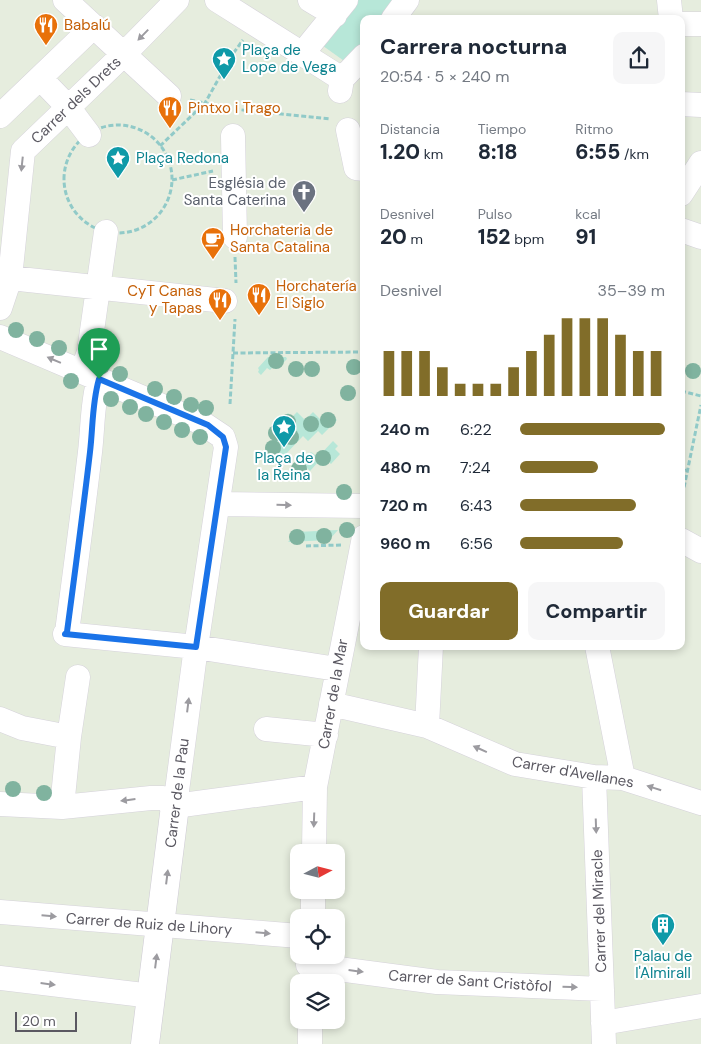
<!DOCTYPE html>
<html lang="es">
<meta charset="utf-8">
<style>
:root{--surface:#fff;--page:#f6f6f7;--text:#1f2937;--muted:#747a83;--accent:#816d29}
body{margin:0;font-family:"DM Sans",sans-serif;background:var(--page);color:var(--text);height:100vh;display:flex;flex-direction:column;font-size:19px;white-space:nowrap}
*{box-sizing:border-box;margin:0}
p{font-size:16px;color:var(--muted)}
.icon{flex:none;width:28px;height:28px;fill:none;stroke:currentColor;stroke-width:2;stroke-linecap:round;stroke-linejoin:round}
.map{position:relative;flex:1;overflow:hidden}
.details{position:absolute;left:360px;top:15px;width:325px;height:635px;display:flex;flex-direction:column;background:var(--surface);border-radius:10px;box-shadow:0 2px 8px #0003}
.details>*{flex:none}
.needle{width:32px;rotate:83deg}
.fabs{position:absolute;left:290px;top:844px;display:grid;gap:10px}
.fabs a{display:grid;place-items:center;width:55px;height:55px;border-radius:10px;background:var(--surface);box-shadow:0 2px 8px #0003;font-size:25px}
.scale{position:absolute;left:15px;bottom:12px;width:62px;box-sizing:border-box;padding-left:5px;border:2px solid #5a5861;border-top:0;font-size:14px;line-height:18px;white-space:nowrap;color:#5a5861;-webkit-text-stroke:4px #fff;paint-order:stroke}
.pin{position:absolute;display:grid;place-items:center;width:42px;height:42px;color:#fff;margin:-51px -21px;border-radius:50% 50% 50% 0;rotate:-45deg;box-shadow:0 0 5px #0007}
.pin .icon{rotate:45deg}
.round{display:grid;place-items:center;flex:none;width:52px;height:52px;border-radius:10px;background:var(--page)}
.summary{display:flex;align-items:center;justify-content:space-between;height:85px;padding:0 20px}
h1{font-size:22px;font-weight:800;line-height:38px}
.figures{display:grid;grid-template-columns:repeat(3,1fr);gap:8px;height:85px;padding:5px 20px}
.figures div{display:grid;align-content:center}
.figures b{font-size:21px;font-weight:800}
.figures small{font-size:14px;font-weight:400}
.figures p{font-size:14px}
.chart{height:140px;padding:10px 20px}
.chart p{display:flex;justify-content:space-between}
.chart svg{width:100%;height:90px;margin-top:5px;stroke:var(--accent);stroke-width:6}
.button{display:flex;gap:10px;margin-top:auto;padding:10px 20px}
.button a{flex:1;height:58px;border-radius:10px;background:var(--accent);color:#fff;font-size:20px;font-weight:800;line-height:58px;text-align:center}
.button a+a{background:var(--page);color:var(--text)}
ul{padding:0 20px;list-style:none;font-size:16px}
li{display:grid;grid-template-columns:80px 60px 1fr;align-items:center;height:38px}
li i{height:12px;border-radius:6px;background:var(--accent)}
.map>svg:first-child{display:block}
.green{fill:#b7e7d8}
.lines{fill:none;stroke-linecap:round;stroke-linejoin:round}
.street-casing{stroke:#d5d2da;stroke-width:25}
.secondary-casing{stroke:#cdc9d4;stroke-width:29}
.path{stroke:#91cac8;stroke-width:3;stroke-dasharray:5 2.5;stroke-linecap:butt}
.street{stroke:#fff;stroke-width:24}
.secondary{stroke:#fff;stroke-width:28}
.tree{fill:#80b39f}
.oneway{fill:#9c9ba0}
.route-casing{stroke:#fff;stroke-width:10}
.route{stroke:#1a73e8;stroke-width:6}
.labels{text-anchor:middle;stroke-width:4;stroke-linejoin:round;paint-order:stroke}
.food-label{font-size:15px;fill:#c56008;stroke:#fff;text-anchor:start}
.culture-label{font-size:15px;fill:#0d838f;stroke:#fff;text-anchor:start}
.street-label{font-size:15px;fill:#5a5861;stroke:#fff}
.worship-label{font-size:15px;fill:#5b616d;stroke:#fff;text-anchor:end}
</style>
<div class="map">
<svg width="701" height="1044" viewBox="0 0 701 1044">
<rect width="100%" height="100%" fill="#e6edde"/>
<path class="green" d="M351,0h42l-14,19h-15v21l-17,23 -28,-20z
M268,357h18l1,2 -9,9 -3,-3 -5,5 -3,-2 -6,7 -3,-3 1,-2 -1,-2z
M297,412l8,8 8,-8 8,8 8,-8 8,8 -15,15 -4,-4 -10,10 -5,-5 -20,21 -7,-7 -5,5 -6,-6 9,-9 -6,-6 20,-21 4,4z
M333,441l5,5 -3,3 5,5 -9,10 -3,-3 -4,5 -5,-5 -9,10 -4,-4 -7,7 -5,-5 17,-17 7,5z
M338,530l-9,10 -41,2 9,-10z"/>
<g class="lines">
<g class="street-casing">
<path id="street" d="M65,0l104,96
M217,0l125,79
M310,0l25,15
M669,0l2,19
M393,19l14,-19
M681,24h20
M302,54l44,-54
M40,78l28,29 21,28
M340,91l2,-12 22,-23
M681,104l20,1
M0,116l94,-90
M348,130l8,38 8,1
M233,136l2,101
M681,194l20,-31
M681,230l20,7
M10,278l215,23
M0,308l10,-30 13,-127 101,-97 53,-54
M0,337l202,86 21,14 3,10 -30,200 -21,159
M82,372l7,-20 17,-120
M99,379c-7,24 -6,48 -9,73 -7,60 -15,120 -23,180l-2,2 131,13 141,22
M218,504l146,2
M681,540l20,11
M597,646l26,132
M331,704l96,22 88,38 79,13 29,1 78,25
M0,719l22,9 47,9
M427,726l4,-80
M266,729l60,6
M594,777l10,267
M0,804l62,3 89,-9h12l12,8
M175,806l140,-19
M62,807l7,-70 9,-60
M314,852l1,-65 49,-250
M0,912l299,24
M313,918v-28
M308,965l129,17 165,7
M0,978l152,18
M310,1020v24
M603,1023l98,-17"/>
</g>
<g class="secondary-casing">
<path id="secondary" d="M145,1044l30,-238"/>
</g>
<path class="path" d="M190,100l43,9 97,10
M64 179a54 54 0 1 1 108 0a54 54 0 1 1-108 0Z
M160,146l45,-43 27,-48 11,-15
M172,180l41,-9
M235,257l1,26
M233,353l131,-1
M681,391l20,5
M230,404l5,-85
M681,469l7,2
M681,502l20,-97
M306,546l35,-1"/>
<use href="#street" class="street"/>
<use href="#secondary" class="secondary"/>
</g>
<g class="tree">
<circle cx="16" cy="330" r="8"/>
<circle cx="37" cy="339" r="8"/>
<circle cx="59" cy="348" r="8"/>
<circle cx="276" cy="361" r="8"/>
<circle cx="102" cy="366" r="8"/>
<circle cx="354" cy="367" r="8"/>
<circle cx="296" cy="369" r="8"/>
<circle cx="312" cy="369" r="8"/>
<circle cx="693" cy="371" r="8"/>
<circle cx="120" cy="374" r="8"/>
<circle cx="71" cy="381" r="8"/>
<circle cx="155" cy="389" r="8"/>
<circle cx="348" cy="393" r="8"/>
<circle cx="174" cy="397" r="8"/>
<circle cx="111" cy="399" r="8"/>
<circle cx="191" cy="405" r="8"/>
<circle cx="130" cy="407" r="8"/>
<circle cx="206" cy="408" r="8"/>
<circle cx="146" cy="414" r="8"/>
<circle cx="328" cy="420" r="8"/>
<circle cx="164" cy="422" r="8"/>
<circle cx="288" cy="422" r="8"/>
<circle cx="311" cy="424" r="8"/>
<circle cx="182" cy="430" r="8"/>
<circle cx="276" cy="433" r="8"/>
<circle cx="200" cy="437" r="8"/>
<circle cx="291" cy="437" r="8"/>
<circle cx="273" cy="448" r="8"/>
<circle cx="323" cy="458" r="8"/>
<circle cx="299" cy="469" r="8"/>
<circle cx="344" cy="492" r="8"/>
<circle cx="347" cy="530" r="8"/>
<circle cx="324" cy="536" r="8"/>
<circle cx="297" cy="537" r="8"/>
<circle cx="13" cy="789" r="8"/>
<circle cx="44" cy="793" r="8"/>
</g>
<defs><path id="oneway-solid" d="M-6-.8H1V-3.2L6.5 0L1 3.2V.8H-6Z" transform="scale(1.25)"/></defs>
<g class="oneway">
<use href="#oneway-solid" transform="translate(143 35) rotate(134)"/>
<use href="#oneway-solid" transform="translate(22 164) rotate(96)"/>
<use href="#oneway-solid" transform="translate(54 360) rotate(-157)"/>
<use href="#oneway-solid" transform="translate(284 505) rotate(1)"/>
<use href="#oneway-solid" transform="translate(188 705) rotate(-83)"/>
<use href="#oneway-solid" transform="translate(480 749) rotate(-156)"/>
<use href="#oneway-solid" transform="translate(654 788) rotate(-163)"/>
<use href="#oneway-solid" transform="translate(128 800) rotate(173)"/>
<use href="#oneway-solid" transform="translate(314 820) rotate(92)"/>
<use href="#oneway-solid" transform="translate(596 826) rotate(88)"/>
<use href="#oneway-solid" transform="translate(167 877) rotate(-83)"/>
<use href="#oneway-solid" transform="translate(49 916) rotate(5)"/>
<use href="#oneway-solid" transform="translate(263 933) rotate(5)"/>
<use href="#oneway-solid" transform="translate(156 961) rotate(-83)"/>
<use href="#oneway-solid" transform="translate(356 971) rotate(7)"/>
<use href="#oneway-solid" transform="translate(48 984) rotate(7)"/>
<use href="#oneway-solid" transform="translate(570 987) rotate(2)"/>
</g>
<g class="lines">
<g class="route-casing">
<path id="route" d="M99,379l109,46 15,12 3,10 -30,200 -131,-13 2,-2c8,-60 16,-120 23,-180 3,-25 2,-49 9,-73z"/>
</g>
<use href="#route" class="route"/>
</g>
<defs>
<g id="restaurant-pin" transform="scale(1.25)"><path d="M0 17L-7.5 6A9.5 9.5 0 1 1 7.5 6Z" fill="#e8710a" stroke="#fff"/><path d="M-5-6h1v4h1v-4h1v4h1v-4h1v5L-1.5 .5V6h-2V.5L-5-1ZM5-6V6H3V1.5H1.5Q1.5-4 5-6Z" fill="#fff"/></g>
<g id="sight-pin" transform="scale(1.25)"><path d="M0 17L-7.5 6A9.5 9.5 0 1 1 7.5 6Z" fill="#0f9aa8" stroke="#fff"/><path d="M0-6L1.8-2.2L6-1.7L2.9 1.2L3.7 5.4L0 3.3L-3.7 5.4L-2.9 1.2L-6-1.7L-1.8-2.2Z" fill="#fff"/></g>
<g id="church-pin" transform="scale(1.25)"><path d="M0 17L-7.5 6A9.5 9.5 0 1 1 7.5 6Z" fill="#6b7280" stroke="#fff"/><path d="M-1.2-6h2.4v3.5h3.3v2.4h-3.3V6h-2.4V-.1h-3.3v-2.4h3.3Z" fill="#fff"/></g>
<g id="cafe-pin" transform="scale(1.25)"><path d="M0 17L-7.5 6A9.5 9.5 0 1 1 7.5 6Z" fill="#e8710a" stroke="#fff"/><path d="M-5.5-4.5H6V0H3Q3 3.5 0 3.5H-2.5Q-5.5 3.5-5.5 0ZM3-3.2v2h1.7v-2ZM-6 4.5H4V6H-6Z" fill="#fff"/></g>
<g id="building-pin" transform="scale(1.25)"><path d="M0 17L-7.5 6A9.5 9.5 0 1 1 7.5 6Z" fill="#0f9aa8" stroke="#fff"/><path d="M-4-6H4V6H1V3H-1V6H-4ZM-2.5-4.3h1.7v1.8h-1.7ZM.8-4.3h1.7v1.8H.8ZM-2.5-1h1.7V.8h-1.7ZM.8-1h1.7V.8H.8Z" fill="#fff"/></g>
</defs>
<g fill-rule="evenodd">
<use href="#restaurant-pin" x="46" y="25"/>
<use href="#sight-pin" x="224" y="59"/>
<use href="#restaurant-pin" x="170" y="108"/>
<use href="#sight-pin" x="118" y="158"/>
<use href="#church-pin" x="304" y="192"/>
<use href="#cafe-pin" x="213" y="239"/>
<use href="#restaurant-pin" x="259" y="295"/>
<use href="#restaurant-pin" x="220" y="300"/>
<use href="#sight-pin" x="284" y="427"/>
<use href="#building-pin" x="663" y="925"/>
</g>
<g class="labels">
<g class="food-label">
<text x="64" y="30">Babalú</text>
<text x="188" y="113">Pintxo i Trago</text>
<text x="230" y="235">Horchateria de<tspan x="230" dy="17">Santa Catalina</tspan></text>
<text x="276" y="291">Horchatería<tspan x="276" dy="17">El Siglo</tspan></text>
<text x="202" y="296" text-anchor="end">CyT Canas<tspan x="202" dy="17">y Tapas</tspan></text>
</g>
<g class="culture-label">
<text x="242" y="55">Plaça de<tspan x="242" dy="17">Lope de Vega</tspan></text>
<text x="136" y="163">Plaça Redona</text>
<text x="284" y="463" text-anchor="middle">Plaça de<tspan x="284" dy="17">la Reina</tspan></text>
<text x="663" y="961" text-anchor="middle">Palau de<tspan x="663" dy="17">l'Almirall</tspan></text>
</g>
<g class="street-label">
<text transform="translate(76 100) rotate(-44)" y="5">Carrer dels Drets</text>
<text transform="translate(333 694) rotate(-80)" y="5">Carrer de la Mar</text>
<text transform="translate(573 772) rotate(10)" y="5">Carrer d'Avellanes</text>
<text transform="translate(177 793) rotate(-83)" y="5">Carrer de la Pau</text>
<text transform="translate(599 911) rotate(-92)" y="5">Carrer del Miracle</text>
<text transform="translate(149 924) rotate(4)" y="5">Carrer de Ruiz de Lihory</text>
<text transform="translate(470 981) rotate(4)" y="5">Carrer de Sant Cristòfol</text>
</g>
<g class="worship-label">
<text x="286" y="188">Església de<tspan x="286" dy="17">Santa Caterina</tspan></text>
</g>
</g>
</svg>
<div class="fabs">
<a><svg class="needle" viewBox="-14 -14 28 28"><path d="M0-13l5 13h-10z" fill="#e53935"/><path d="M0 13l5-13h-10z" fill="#747a83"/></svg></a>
<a><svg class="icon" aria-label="locate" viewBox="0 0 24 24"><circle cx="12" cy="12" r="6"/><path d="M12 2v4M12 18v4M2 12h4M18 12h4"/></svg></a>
<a><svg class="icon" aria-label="layers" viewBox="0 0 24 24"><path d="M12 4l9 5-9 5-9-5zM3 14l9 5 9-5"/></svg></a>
</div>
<div class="scale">20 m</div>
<div class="pin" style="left:99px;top:379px;background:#1e9e55"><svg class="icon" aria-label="arrive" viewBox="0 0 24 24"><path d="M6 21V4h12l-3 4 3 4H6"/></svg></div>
<section class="details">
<div class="summary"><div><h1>Carrera nocturna</h1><p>20:54 · 5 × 240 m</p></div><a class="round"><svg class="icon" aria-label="share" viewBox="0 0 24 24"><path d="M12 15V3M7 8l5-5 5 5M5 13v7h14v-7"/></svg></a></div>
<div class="figures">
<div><p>Distancia</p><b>1.20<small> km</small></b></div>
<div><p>Tiempo</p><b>8:18</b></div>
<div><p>Ritmo</p><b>6:55<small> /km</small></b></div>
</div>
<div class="figures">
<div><p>Desnivel</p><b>20<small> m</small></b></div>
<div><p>Pulso</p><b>152<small> bpm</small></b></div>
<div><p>kcal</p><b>91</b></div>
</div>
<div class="chart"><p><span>Desnivel</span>35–39 m</p>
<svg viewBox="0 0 160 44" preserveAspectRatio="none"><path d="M5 44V22M15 44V22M25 44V22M35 44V30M45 44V38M55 44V38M65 44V38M75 44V30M85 44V22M95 44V14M105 44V6M115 44V6M125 44V6M135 44V14M145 44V22M155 44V22"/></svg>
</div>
<ul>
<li><b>240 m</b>6:22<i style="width:100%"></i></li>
<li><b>480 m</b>7:24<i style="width:54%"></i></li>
<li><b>720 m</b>6:43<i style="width:80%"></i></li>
<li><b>960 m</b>6:56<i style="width:71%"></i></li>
</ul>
<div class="button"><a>Guardar</a><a>Compartir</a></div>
</section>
</div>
